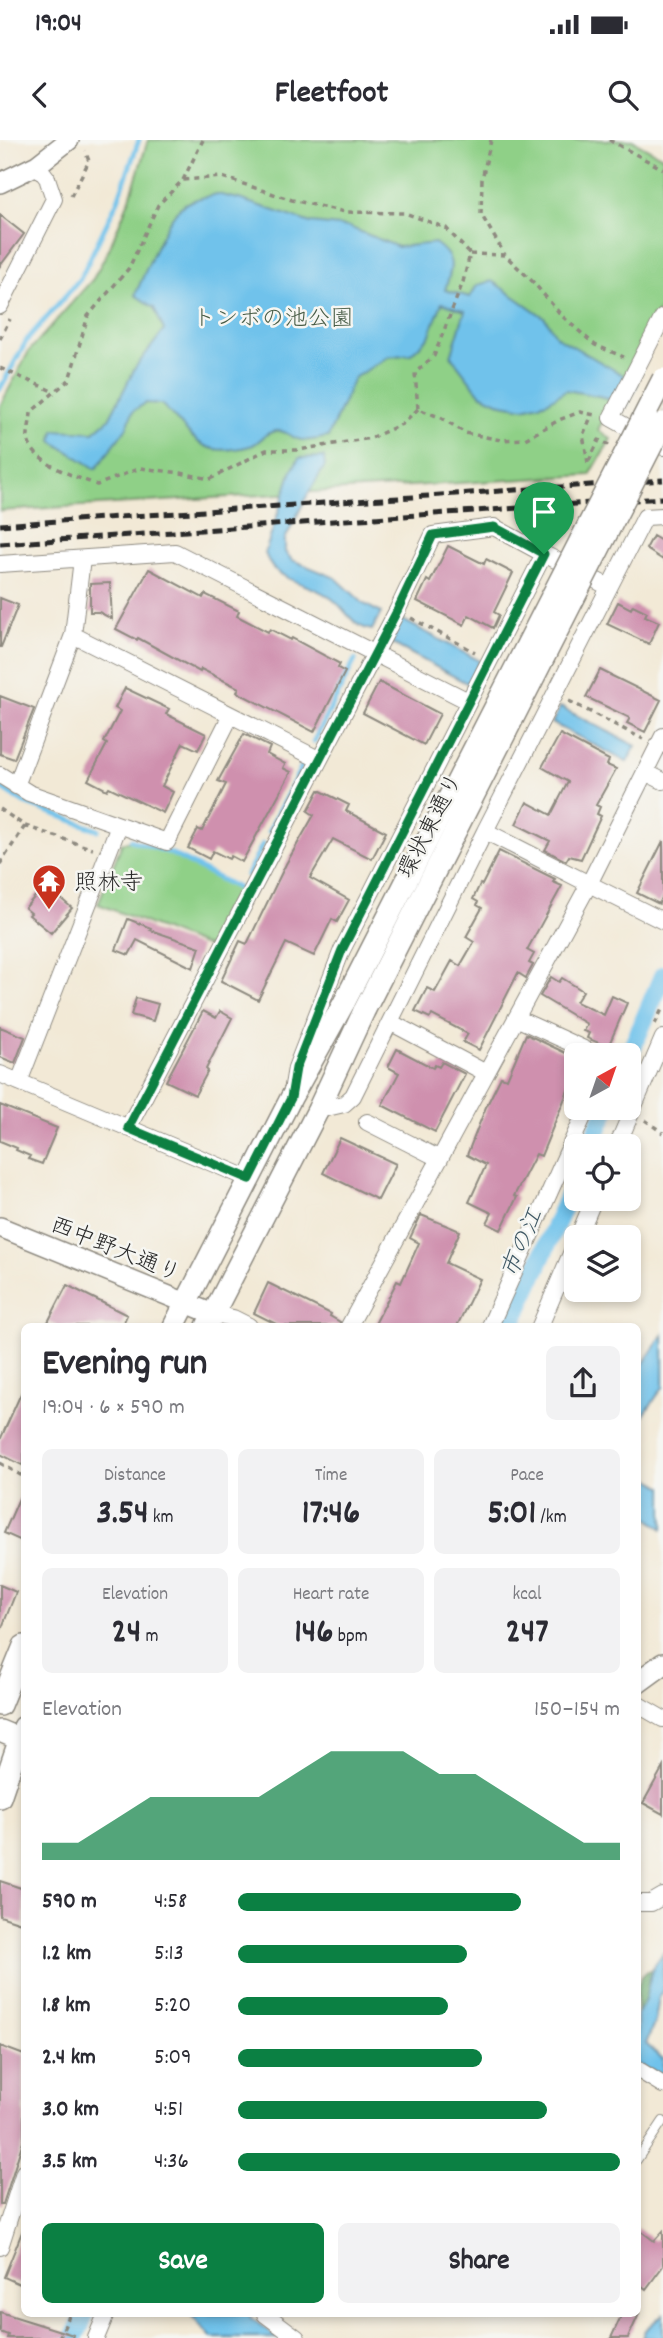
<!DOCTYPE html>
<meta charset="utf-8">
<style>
:root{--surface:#fff;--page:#f2f2f3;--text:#2b2b33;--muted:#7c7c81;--accent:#0b8043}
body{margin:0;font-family:Dekko,"Klee One",sans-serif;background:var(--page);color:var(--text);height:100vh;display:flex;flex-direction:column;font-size:26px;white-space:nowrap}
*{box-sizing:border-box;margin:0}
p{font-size:23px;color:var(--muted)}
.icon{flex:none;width:38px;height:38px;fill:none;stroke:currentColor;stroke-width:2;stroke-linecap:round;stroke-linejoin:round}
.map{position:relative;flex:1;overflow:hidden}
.panel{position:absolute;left:21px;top:1183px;width:620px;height:994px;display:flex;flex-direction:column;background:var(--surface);border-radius:10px;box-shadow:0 4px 10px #0003}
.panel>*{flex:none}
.needle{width:46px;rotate:40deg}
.controls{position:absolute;left:564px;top:903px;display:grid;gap:14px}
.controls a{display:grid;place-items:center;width:77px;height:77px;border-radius:10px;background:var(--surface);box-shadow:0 4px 10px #0003;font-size:35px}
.pin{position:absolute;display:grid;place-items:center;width:60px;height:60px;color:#fff;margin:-72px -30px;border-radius:50% 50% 50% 0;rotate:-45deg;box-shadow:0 0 7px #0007}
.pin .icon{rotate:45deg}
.round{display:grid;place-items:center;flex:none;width:74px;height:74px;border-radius:10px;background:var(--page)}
.headline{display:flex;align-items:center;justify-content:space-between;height:119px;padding:0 21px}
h1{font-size:38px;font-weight:700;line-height:52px}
.figures{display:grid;grid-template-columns:repeat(3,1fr);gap:10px;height:119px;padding:7px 21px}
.figures div{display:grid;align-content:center;border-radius:10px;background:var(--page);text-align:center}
.figures b{font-size:35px;font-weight:700}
.figures small{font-size:19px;font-weight:400}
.figures p{font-size:19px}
.chart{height:196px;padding:14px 21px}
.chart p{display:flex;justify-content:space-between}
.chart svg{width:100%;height:126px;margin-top:7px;fill:var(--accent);opacity:.7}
.cta{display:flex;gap:14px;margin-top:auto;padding:14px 21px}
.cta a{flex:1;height:80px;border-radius:10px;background:var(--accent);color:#fff;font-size:28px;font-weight:700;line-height:80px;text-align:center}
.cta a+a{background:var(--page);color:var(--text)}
ul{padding:0 21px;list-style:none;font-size:23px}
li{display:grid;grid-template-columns:112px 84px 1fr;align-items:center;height:52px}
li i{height:18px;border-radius:9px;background:var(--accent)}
.status{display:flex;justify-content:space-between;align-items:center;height:49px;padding:0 35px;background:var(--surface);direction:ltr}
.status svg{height:19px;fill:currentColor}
header{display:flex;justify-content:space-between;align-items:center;height:91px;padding:0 21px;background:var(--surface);font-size:32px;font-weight:700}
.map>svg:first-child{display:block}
.green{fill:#8fd087;stroke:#5d7e59;stroke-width:2}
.forest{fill:#73b274;stroke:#4f6e50;stroke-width:2}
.water{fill:#6fc2eb;stroke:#4d768b;stroke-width:2}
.pier{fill:#f2e9d6}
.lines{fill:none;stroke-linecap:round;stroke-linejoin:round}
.stream{stroke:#6fc2eb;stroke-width:5}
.canal{stroke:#6fc2eb;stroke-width:19}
.building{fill:#cf90ae}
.service-casing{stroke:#8e8a80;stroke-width:10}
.minor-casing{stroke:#8e8a80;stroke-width:18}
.tertiary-casing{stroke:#8e8a80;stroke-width:22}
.secondary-casing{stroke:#8e8a80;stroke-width:24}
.path{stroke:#8e8a80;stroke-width:3.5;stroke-dasharray:5 5;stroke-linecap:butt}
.service{stroke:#fff;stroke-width:8}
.minor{stroke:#fff;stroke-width:16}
.tertiary{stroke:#fff;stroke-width:19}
.secondary{stroke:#fff;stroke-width:21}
.rail{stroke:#2b2b2b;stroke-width:5;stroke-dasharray:10 5;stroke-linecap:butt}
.secondary-bridge-casing{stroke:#8e8a80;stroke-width:24;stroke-linecap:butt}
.secondary-bridge{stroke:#fff;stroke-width:21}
.route-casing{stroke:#fff;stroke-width:14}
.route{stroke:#0b8043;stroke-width:9}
.labels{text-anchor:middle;stroke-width:5;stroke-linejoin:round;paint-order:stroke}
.park-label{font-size:23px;fill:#495d47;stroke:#f6f6f2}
.street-label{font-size:23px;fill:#2b2b2b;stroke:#f6f6f2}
.poi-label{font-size:23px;fill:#2b2b2b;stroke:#f6f6f2;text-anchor:start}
.water-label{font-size:24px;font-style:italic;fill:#3f5865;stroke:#f6f6f2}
</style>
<div class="status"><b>19:04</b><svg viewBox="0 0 49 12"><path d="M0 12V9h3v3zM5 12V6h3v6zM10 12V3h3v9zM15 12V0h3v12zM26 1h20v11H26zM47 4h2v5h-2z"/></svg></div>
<header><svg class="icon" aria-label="back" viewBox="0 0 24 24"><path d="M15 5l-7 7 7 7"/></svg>Fleetfoot<svg class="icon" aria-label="search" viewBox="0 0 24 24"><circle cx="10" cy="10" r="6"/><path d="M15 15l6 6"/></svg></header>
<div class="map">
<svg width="663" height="2198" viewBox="0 0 663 2198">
<rect width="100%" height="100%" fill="#f6f6f2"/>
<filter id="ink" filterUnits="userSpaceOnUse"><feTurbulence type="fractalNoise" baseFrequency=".0143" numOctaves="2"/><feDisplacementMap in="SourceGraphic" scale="14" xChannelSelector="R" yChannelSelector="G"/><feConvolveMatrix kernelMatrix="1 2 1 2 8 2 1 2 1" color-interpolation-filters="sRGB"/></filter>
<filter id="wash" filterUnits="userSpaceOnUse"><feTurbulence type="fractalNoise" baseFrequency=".00686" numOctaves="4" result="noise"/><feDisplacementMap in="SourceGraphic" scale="28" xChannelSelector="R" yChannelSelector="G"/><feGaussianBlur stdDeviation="1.57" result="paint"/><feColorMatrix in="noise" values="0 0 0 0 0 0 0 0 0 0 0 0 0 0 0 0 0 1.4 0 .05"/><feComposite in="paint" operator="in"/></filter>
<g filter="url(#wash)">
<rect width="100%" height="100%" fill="#f2e9d6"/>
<path class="green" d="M148,0h484l31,17v146l-65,127 13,9 -21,36 -590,36v-105l29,-55 64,-72 16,-30 21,-51z
M131,700l39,13 71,37 -29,59 -114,-45 24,-61z"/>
<path class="forest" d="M652,1829l-7,31 -8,15c0,-17 -4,-38 15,-46z"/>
<path class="water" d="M217,54l22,5 72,24 38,4 49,20 37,-4c22,16 17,24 10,47l25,7 7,-12 15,-4 53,37 12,19 106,61v29l-59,-30 -38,-7 -19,12 -23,6 -22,-4 -22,-10 -29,-38 14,-45 -23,-8 -13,34 -18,17 -23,3 -34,21 -26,59c-7,1 -19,5 -26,3 -13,-2 -16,-12 -30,-8 -9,2 -13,12 -22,14 -54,14 -56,-12 -89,-42l-15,-1 -13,8 -6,16 -31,42 -44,-28 2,-11 40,2 15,-13 26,-51 29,-38 -10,-22 -19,-13c10,-21 30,-75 46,-88 9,-8 24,-10 36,-13z
M324,317l1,9 -16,26 -24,47v13l7,8 44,18 28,26 17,9 -9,17c-21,-3 -27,-24 -44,-34 -17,-11 -40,-14 -55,-28 -4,-4 -6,-10 -8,-15l27,-83 7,-12z
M401,479l79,42 -12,23 -79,-42z
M560,567l76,39 -9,16 -75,-39z
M663,1194v53l-26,38v-52z
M637,1330l26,17v42l-26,-19z
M663,1813v39l-4,5 -4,24 -9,23 17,15v18l-26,-13v-49l8,-15 7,-31z
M190,2174h60v3l27,21h-65z
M663,2174v24h-21l3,-8z"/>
<path class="pier" d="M640,241l23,13v37l-39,-19z"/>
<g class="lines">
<path class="stream" d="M0,249l27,-49 53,-61 38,-79 21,-60
M314,601l41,-81
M0,647l24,16 74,27
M269,691l33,-65
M131,700l39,13 69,36
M247,735l16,-31"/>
<path class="canal" d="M628,918l35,-83
M590,1006l17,-38
M511,1186l65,-147
M74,2198l11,-24"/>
</g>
<g id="blocks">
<path class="building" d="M0,75l24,19 -24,32z
M653,396l10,6v18l-17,-11z
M448,406l36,18 2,-5 27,14 -19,39 5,3 -6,13 -24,-13 -5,10 -47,-24 10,-21 3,2z
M149,429l54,29 2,-4 34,17 -2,5 31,16 2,-3 21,11 1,-2 48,26 -2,4 7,4 -31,60 -77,-40 2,-4 -38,-19 -1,3 -62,-34 -1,2 -21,-11z
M110,443l2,36 -13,-7h-9v-28z
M0,458l18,7 -17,42h-1z
M618,462l13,7 2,-4 14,7 -2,4 14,6 -10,22 -42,-20z
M600,530l61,30 -16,32 -18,-9 3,-5 -44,-21z
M379,542l61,32 -16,31 -61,-32z
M125,548l44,21 -3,5 40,20 -8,16 -15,-7 -21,43 11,6 -10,21 -54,-26 -2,3 -19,-10 19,-36 -3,-2 16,-31 -5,-3z
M0,556l34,13 -20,50 -14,-5z
M244,594l26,13 -3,7 18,10 -2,4 8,4 -49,90 -11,-6 -2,3 -16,-8 -4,8 -21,-11 10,-19 4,2 24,-47 -8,-3z
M560,594l49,26 -2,5 9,4 -20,36 4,2 -3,7 4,2 -20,43 -12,-3 -3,5 -21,-11 5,-9 -34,-17 11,-22 24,13 17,-33 -26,-15z
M319,650l30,15 -3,6 40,21 -14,27 -39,-20 -23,39 39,22 -12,22 -5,-3 -18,37 -28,-13 -28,57 -37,-19 19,-40 7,3 39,-80 28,-49 -6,-4z
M663,701v55l-4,8 -22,-11z
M499,711l56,28 -2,3 9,4 -35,64 7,4 -5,9 4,2 -7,13 -8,-5 -39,77 -16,-8 5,-8 -36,-19 -2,3 -15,-7 12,-23 8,4 17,-31 8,5 14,-24 -8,-5 16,-29 -5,-3 1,-3 -5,-3 7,-15 2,1z
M45,745l27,23 -21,25 -22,-18 2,-2 -6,-5z
M128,779l23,9 -1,2 50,17 -7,21 -56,-28 -8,15 -13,-5z
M551,837l8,5 3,-4 21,13 -7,11 28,13 8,-19 15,7 -19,44 -21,-9 2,-5 -6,-2 4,-7 -47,-28z
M136,858l22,6 -5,17 -22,-6z
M203,871l13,7 4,-7 12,7 -26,51 2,2 -13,24 -29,-14z
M0,887l25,10 -10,26 -15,-6z
M526,894l50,24v13l-35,85 -5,-2 -22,42 3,1 -16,33 -14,-7 5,-10 -23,-11 17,-37 -19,-10 19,-48 15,-30 6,2z
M397,909l36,19 2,-3 4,2 3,-5 23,12 -30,58 -53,-27 17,-32 -11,-6z
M0,965l57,23 -15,36 -14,-5 2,-3 -14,-6 1,-2 -17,-7z
M340,998l56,26 -18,36 -55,-27z
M421,1075l39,16 -14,32 34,16 -23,47h-83l23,-45 4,2 18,-40 -9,-5z
M268,1143l63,31 -1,2 10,6 -1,4h-59l-26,-13z
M67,1145l60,30 -5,11h-64l-10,-4z
M24,1247v79l-24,-12v-14z
M24,1347v55l-20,-9z
M0,1445l16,7 -15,38h-1z
M663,1627v47l-20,-11z
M0,1741l24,8v35l-24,-8z
M0,1906l24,9v83l-21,66h-3z
M24,2087v59l-20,-9z
M637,2088l17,13 9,-10v35l-17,23 -9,-7z
M0,2172l73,23 -1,3h-65l1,-3 -8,-3z
M622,2174h17l-11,24h-17z"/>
</g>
</g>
<g filter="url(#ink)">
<use href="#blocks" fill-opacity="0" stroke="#8e8a80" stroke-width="2"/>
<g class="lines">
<g class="service-casing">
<path id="service" d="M637,2020l26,-39"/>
</g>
<g class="minor-casing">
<path id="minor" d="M0,166l54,-107 -7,-21 -10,-13
M663,177l-52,101 52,29
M663,376l-18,1 -160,314 104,53 74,-148
M0,424l175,-12 293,149
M73,495l245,124
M645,632l18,9
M0,635l29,18 138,49 64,-127
M16,646l57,-151 9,-76
M516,878l81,37
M390,882l96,51
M0,934l250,105
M19,942l100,-257
M293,946l3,-18 46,-118 202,-396 65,33
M318,970l26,-6 9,-8 132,-265
M367,982l73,37
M128,988l269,-517 36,-76 61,-8 50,27
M617,1006l46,-108
M578,1097l16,-38
M213,1174l20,4 16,8
M349,1186l240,-442 74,37
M490,1186l97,-218
M540,1186l36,-84
M637,1564l26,15
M637,1763h14l12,-7
M637,1929l26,16
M0,2107l24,-75
M265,2174l32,24
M96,2198l10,-24"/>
</g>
<g class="tertiary-casing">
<path id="tertiary" d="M0,43l37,-18 32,-25
M0,1087l213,87"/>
</g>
<g class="secondary-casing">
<path id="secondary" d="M174,1186l117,-228 54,-97
M207,1186l111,-216 46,-99
M637,1543l26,-19
M0,1565l24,-59
M0,1591l24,10
M0,1657l24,-70"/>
</g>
<path class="path" d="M491,0l-9,39 -1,35 24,41
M609,0l54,29
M183,40l20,-40
M71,56l18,-35 -4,-10
M470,114l35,1 28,27 29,34 33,29 29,12
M0,199l10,-20
M0,228l52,23
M418,269l-16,15 -31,14 -73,12h-32l-56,29 -29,-6 -41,-5 -43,17c-20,-8 -63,-21 -69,-45 -1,-8 3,-20 3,-28l38,-32 19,-64 41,-48 29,-63 25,-25 39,-3 70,23 53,12 60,1 41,15 24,26 -7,28 -29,74 -19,17 3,36 24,9 23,15 36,7 24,-1 34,-19 21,-8 15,3
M589,321l10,-21 10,5
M588,323l-5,-28 9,-20
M551,399l10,-20 7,3
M411,478l64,34
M569,561l74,38
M0,669l25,17 68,23
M0,724l25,-38
M655,884l8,-17
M645,980l18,13
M0,1323l24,14
M59,2198l11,-24"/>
<use href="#service" class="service"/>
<use href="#minor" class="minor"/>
<use href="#tertiary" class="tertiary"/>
<use href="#secondary" class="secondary"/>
<path class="rail" d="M0,385l663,-45
M0,404l663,-46"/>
<g class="secondary-bridge-casing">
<path id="secondary-bridge" d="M345,861l318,-622
M364,871l299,-588"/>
</g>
<use href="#secondary-bridge" class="secondary-bridge"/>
</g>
</g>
<g class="lines" filter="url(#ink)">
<g class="route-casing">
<path id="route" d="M494,387l50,27 -202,396 -46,118 -5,30 -41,81 -122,-51 269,-517 36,-76z"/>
</g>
<use href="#route" class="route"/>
</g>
<defs>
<g id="temple-pin" transform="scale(1.75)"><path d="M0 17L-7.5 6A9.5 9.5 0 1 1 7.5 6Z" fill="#c8321e" stroke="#f6f6f2"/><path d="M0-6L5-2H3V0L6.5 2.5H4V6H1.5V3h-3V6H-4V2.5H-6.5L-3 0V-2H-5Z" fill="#fff"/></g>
</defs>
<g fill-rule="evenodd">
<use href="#temple-pin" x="49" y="741"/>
</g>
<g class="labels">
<g class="park-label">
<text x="273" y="185">トンボの池公園</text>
</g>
<g class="street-label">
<text transform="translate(429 685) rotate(-63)" y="8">環状東通り</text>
<text transform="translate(116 1108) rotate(22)" y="8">西中野大通り</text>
</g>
<g class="poi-label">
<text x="74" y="749">照林寺</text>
</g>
<g class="water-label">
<text transform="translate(521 1103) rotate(-67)" y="8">市の江</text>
</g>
</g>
</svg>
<div class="controls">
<a><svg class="needle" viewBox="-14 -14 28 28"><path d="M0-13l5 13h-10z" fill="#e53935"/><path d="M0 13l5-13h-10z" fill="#7c7c81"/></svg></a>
<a><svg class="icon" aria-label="locate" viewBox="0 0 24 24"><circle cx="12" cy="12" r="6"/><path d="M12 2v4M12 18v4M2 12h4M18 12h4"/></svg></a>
<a><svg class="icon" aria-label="layers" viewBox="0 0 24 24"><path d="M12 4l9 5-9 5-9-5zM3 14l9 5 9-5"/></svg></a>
</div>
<div class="pin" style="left:544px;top:414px;background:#1e9e55"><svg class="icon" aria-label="arrive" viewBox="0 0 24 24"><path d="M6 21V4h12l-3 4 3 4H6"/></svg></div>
<section class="panel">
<div class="headline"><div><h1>Evening run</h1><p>19:04 · 6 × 590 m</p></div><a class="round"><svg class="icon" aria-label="share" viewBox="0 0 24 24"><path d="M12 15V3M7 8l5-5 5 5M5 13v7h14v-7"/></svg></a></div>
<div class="figures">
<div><p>Distance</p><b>3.54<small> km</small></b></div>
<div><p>Time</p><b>17:46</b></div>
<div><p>Pace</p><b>5:01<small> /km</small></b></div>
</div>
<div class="figures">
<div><p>Elevation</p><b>24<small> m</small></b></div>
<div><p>Heart rate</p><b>146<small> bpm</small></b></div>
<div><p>kcal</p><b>247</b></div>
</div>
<div class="chart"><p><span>Elevation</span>150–154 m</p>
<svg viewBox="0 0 160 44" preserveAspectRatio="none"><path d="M0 44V38L10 38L20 30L30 22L40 22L50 22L60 22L70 14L80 6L90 6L100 6L110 14L120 14L130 22L140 30L150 38L160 38V44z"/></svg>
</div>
<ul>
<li><b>590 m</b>4:58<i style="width:74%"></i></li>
<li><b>1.2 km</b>5:13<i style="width:60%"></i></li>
<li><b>1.8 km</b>5:20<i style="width:55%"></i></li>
<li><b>2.4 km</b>5:09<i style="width:64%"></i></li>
<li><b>3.0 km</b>4:51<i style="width:81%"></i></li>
<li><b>3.5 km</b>4:36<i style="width:100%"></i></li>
</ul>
<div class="cta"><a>Save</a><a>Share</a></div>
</section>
</div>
